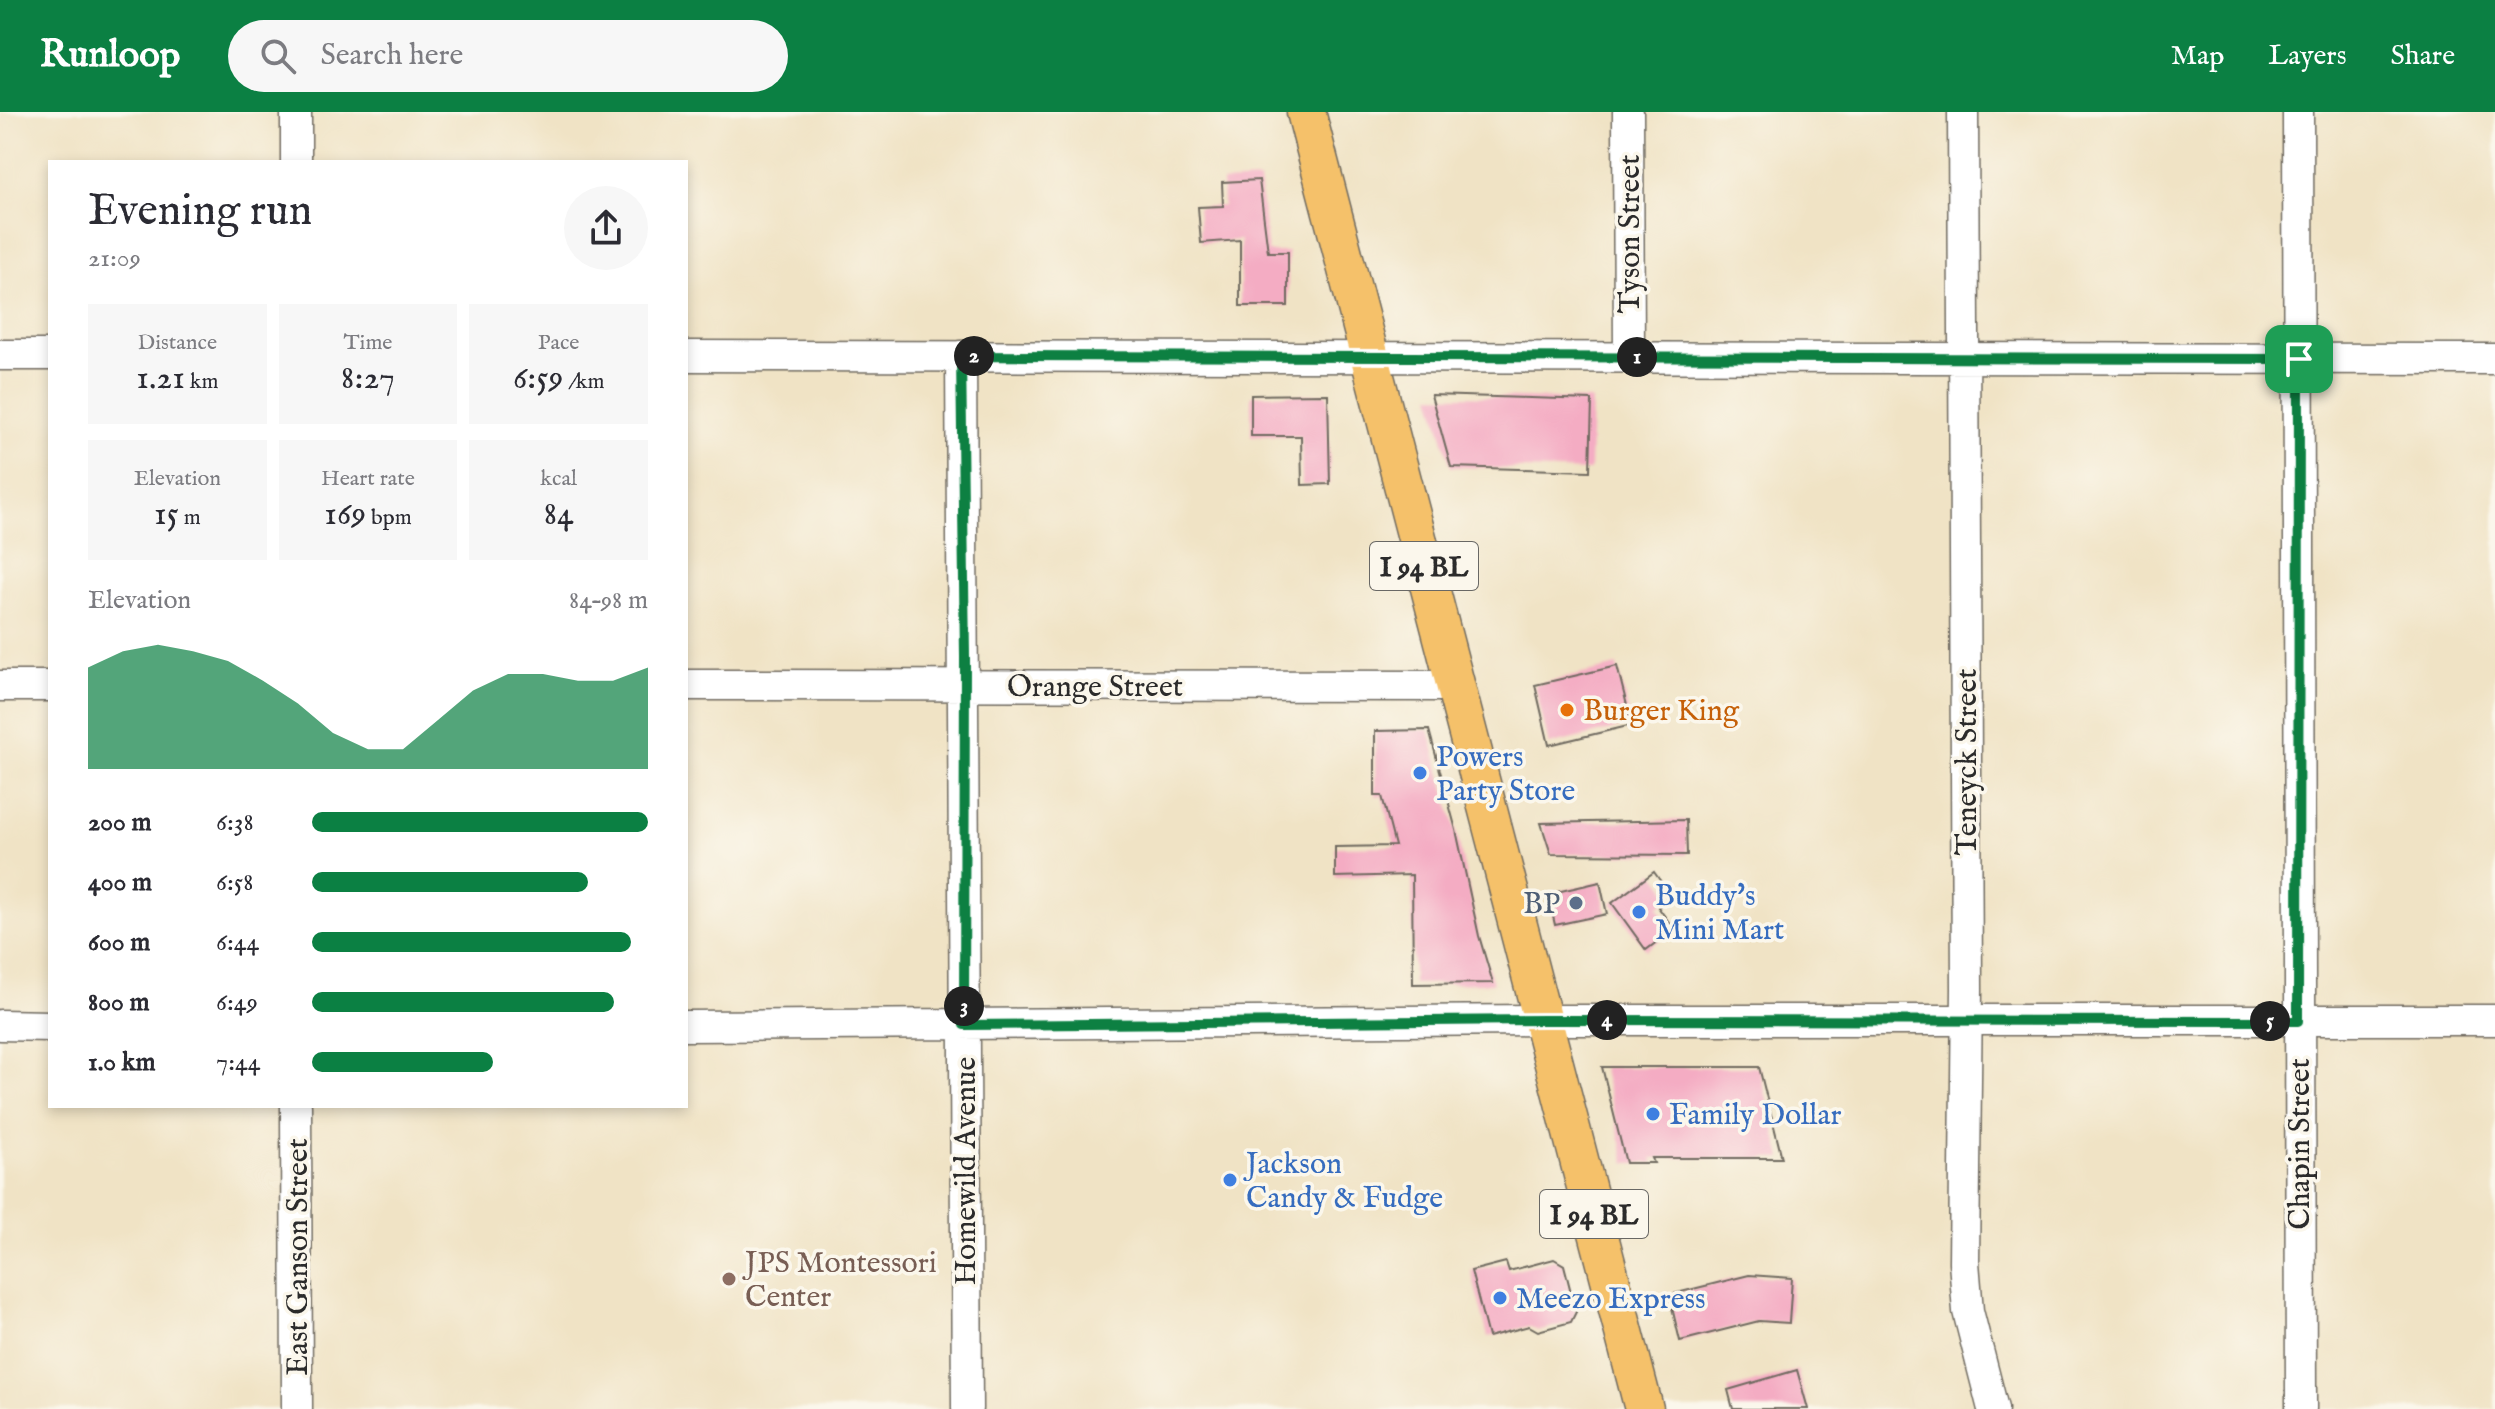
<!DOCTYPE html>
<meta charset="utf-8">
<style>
:root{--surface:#fff;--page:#f7f7f7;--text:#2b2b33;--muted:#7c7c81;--accent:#0b8043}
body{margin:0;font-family:"IM FELL English",serif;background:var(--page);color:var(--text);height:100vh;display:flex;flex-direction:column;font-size:30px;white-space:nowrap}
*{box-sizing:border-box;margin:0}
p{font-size:26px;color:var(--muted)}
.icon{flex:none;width:44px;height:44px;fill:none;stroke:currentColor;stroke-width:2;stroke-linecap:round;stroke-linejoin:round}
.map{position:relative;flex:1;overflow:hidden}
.side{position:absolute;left:48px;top:48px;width:640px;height:948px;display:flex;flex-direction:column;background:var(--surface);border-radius:0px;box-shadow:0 4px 12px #0003}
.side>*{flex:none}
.pin{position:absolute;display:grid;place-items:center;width:68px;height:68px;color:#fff;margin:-34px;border-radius:16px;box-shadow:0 4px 12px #0006}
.km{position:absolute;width:40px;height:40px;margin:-20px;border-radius:50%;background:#222;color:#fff;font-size:22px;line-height:40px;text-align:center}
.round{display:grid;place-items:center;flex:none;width:84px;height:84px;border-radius:42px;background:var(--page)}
.head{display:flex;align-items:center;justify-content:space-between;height:136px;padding:0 40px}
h1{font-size:44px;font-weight:600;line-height:60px}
.figures{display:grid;grid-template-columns:repeat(3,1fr);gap:12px;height:136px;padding:8px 40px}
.figures div{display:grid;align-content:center;border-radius:0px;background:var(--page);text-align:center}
.figures b{font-size:34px;font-weight:600}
.figures small{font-size:22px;font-weight:400}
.figures p{font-size:22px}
.chart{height:224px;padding:16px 40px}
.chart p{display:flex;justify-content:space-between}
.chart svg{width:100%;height:144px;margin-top:8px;fill:var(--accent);opacity:.7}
ul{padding:0 40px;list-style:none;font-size:26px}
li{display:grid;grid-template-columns:128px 96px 1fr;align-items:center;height:60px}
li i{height:20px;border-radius:10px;background:var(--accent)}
header{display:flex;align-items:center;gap:48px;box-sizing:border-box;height:112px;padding:0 40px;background:var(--accent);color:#fff}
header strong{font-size:38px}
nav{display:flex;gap:44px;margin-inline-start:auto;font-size:28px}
.search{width:560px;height:72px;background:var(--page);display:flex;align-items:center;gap:20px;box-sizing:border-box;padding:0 28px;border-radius:44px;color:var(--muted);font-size:30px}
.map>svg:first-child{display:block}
.building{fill:#f4acc3}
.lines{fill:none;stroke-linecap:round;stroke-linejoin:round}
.minor-casing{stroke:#706b61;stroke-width:33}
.major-casing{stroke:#706b61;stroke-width:41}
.minor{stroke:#fff;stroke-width:30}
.major{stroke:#f5c16b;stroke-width:38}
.route-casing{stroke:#fff;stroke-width:16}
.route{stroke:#0b8043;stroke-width:10}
.food-dot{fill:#e8710a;stroke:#fbf7ec;stroke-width:3}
.shop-dot{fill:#3f7fe0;stroke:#fbf7ec;stroke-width:3}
.service-dot{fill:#5c6f8a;stroke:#fbf7ec;stroke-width:3}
.education-dot{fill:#8d6e63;stroke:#fbf7ec;stroke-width:3}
.labels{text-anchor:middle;stroke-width:7;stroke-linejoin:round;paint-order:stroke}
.shield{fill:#fbf7ec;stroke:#696865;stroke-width:2}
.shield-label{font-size:28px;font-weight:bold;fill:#2b2b2b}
.street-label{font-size:30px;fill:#2b2b2b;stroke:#fbf7ec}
.food-label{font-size:30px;fill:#c56008;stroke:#fbf7ec;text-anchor:start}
.shop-label{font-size:30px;fill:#366cbe;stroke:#fbf7ec;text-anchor:start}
.service-label{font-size:30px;fill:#4e5e75;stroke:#fbf7ec;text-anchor:end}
.education-label{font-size:30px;fill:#785e54;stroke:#fbf7ec;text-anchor:start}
</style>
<header>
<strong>Runloop</strong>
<div class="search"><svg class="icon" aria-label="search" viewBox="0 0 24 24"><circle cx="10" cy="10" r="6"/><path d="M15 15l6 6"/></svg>Search here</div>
<nav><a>Map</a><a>Layers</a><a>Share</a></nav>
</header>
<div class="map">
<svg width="2495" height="1297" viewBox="0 0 2495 1297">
<rect width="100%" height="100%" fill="#fbf7ec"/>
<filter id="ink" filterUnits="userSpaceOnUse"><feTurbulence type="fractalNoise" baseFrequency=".0125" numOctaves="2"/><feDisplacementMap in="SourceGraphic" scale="16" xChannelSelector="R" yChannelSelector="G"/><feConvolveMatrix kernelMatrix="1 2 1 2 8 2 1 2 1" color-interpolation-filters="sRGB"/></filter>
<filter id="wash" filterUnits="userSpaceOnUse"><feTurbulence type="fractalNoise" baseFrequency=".006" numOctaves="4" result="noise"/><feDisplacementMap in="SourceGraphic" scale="32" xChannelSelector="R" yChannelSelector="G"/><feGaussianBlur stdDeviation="1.8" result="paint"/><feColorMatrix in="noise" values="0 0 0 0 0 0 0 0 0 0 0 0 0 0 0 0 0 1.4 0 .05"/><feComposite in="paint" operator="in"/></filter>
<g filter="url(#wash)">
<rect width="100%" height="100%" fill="#f0e3c5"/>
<g id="blocks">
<path class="building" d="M1259,68l9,72h20v54h-48v-66l-39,3 -3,-36 25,-1 -1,-24z
M1328,282l2,90 -28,1 -1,-49h-50v-41z
M1431,283l161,5 -2,71 -139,-4z
M1617,554l15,59 -83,20 -14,-60z
M1429,618l27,100 23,106 14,47 -80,1 -1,-109 -77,2v-30l60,-1 -13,-50h-7v-65z
M1686,708l1,35 -136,-1 -10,-31z
M1654,760l18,25 -14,10 16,22 -28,21 -34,-47z
M1600,770l7,32 -52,11 -7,-31z
M1602,955h157l23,91h-130l2,5h-28z
M1554,1147l10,6 12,47 -5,10 -33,9 -9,-5 -41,11 -17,-66 35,-9 3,9z
M1749,1163l43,3 -3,45 -30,-2 -79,20 -11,-46z
M1797,1258l11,39h-75l-5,-19z"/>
</g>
</g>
<g filter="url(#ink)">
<use href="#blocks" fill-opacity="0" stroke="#706b61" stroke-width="2"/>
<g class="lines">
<g class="minor-casing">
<path id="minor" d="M296,0v50
M1628,0l1,245
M1963,0l4,877 -3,273 4,49 25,98
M2298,0l3,1297
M0,243h50
M686,244l1809,3
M961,244l6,1053
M686,573l770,1
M0,574h50
M0,913l50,1
M686,914l858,-6h951
M296,994l1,303"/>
</g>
<g class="major-casing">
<path id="major" d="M1306,0l338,1297"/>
</g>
<use href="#minor" class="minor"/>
<use href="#major" class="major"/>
</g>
</g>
<g class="lines" filter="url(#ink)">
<g class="route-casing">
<path id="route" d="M961,244l1338,3 -1,662 -754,-1 -580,5 1,-368z"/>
</g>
<use href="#route" class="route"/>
</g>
<circle class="food-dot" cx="1567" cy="598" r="8"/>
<g class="shop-dot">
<circle cx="1420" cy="661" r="8"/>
<circle cx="1639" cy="800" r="8"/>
<circle cx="1653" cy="1002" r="8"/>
<circle cx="1230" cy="1068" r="8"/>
<circle cx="1500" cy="1186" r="8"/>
</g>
<circle class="service-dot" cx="1576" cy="791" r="8"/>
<circle class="education-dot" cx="729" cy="1167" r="8"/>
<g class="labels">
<g class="shield">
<rect x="1370" y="430" width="108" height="48" rx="6"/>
<rect x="1540" y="1078" width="108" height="48" rx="6"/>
</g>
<g class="shield-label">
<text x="1424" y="464">I 94 BL</text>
<text x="1594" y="1112">I 94 BL</text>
</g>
<g class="street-label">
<text transform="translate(1629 122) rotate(-90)" y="10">Tyson Street</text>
<text x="1095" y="584">Orange Street</text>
<text transform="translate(1966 650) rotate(-90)" y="10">Teneyck Street</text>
<text transform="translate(2299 1032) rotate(-90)" y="10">Chapin Street</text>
<text transform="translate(965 1059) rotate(-90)" y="10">Homewild Avenue</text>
<text transform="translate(297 1145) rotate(-90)" y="10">East Ganson Street</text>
</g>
<g class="food-label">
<text x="1583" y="608">Burger King</text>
</g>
<g class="shop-label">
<text x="1436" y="654">Powers<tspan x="1436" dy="34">Party Store</tspan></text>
<text x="1655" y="793">Buddy's<tspan x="1655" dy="34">Mini Mart</tspan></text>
<text x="1669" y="1012">Family Dollar</text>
<text x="1246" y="1061">Jackson<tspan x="1246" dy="34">Candy &amp; Fudge</tspan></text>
<text x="1516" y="1196">Meezo Express</text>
</g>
<g class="service-label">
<text x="1560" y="801">BP</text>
</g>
<g class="education-label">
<text x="745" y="1160">JPS Montessori<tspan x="745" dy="34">Center</tspan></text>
</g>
</g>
</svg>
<div class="pin" style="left:2299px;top:247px;background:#1e9e55"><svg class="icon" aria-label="arrive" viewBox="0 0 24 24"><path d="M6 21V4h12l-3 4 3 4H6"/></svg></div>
<b class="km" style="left:1637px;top:245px">1</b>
<b class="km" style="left:974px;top:244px">2</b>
<b class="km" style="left:964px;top:894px">3</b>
<b class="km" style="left:1607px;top:908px">4</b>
<b class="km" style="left:2270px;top:909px">5</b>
<section class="side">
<div class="head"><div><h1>Evening run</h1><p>21:09</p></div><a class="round"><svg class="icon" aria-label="share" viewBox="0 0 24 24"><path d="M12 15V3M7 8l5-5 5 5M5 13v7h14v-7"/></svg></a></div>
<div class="figures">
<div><p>Distance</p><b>1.21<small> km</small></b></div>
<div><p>Time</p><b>8:27</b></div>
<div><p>Pace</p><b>6:59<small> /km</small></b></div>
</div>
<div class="figures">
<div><p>Elevation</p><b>15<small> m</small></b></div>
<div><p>Heart rate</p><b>169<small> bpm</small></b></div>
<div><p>kcal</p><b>84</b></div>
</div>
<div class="chart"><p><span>Elevation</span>84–98 m</p>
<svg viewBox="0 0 160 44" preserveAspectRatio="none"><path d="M0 44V13L10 8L20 6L30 8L40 11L50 17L60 24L70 33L80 38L90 38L100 29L110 20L120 15L130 15L140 17L150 17L160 13V44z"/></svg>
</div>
<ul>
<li><b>200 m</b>6:38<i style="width:100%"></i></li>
<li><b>400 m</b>6:58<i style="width:82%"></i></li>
<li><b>600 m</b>6:44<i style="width:95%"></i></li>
<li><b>800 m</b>6:49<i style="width:90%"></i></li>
<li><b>1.0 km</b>7:44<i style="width:54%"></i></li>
</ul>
</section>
</div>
